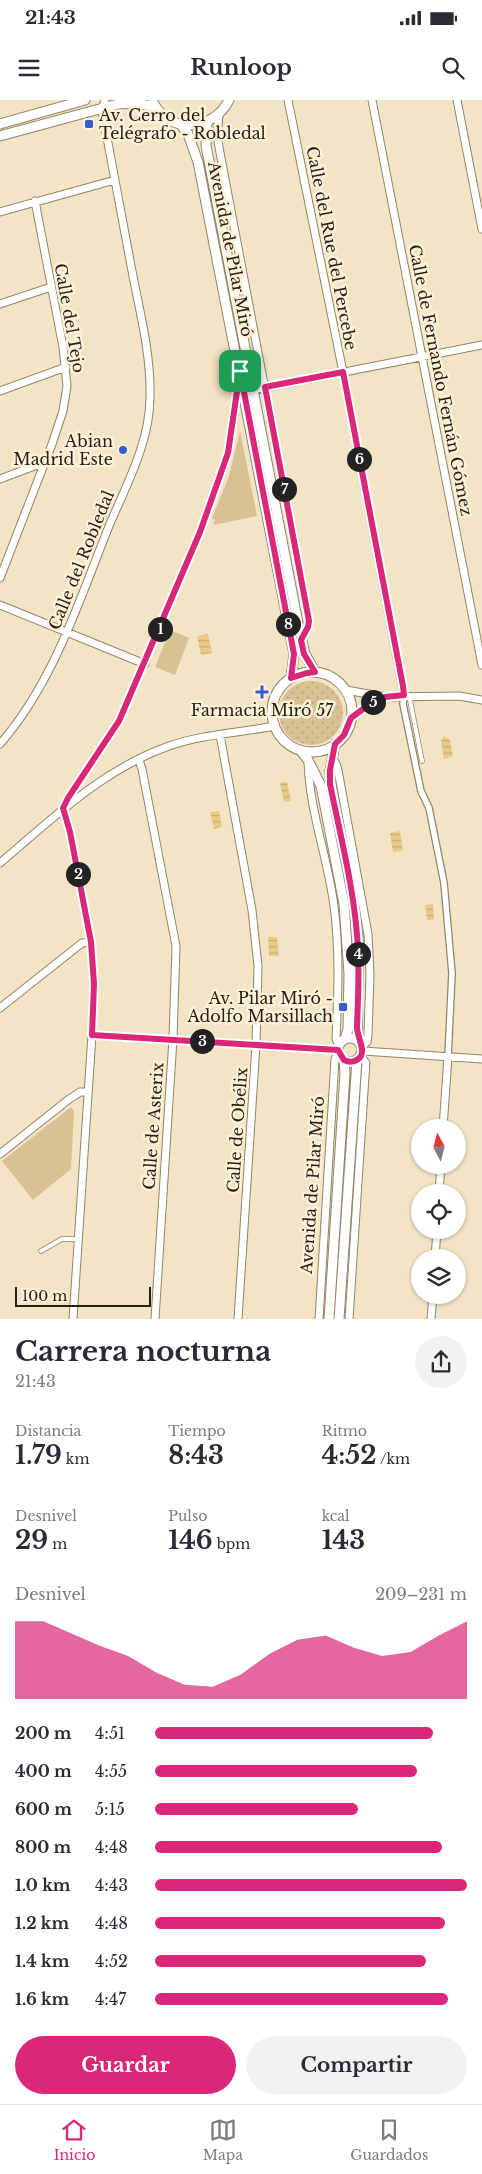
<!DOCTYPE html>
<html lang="es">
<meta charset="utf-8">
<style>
:root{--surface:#fff;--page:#f2f2f3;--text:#2b2b33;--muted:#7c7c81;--line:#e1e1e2;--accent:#db2777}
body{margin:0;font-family:"Libre Baskerville",serif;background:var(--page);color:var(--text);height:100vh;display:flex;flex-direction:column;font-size:19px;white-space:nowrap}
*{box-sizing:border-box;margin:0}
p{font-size:16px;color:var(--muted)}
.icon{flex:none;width:28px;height:28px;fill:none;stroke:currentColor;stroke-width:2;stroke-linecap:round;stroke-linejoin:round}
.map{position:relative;height:1219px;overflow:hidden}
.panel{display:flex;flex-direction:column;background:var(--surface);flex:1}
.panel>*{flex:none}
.needle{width:32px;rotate:353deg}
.controls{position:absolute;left:411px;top:1019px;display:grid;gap:10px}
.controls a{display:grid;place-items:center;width:55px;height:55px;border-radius:50%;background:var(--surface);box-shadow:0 1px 4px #0004;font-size:25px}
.scale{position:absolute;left:15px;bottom:12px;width:136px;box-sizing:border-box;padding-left:5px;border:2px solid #252014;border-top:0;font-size:14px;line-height:18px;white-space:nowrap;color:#252014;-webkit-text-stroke:4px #fdf1d7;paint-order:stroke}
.pin{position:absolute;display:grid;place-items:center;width:42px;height:42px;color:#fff;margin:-21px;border-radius:10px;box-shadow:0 2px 8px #0006}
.km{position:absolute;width:25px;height:25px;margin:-12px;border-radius:50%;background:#222;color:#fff;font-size:14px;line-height:25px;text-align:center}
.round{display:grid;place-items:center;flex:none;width:52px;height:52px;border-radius:26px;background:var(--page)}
.overview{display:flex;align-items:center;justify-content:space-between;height:85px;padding:0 15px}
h1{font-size:28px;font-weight:800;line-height:38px}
.metrics{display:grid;grid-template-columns:repeat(3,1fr);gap:8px;height:85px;padding:5px 15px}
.metrics div{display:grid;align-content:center}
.metrics b{font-size:25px;font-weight:800}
.metrics small{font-size:14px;font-weight:400}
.metrics p{font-size:14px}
.chart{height:140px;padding:10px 15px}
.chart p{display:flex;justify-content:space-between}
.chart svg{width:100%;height:90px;margin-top:5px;fill:var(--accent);opacity:.7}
.button{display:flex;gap:10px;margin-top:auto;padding:10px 15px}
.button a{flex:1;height:58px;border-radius:30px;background:var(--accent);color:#fff;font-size:20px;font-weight:800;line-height:58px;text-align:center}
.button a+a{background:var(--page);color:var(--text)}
ul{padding:0 15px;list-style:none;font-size:16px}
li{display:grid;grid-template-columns:80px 60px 1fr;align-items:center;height:38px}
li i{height:12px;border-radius:6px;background:var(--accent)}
.status{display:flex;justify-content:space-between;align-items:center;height:35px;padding:0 25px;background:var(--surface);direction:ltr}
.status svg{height:14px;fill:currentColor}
header{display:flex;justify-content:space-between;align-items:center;height:65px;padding:0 15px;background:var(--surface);font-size:22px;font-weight:800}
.tab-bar{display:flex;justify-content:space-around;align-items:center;height:70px;border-top:1px solid var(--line);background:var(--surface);font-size:14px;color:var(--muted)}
.tab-bar a{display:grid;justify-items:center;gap:2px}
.tab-bar .on{color:var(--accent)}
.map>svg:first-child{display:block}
.grass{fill:#d8c294}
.park{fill:url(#park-dots)}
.water{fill:url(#water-rules)}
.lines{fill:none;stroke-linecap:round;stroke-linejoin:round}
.service-casing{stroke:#928567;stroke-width:5.5}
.pedestrian-casing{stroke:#928567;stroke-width:8}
.minor-casing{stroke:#928567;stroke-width:9}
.tertiary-casing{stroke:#928567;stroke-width:11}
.service{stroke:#fff;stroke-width:4}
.pedestrian{stroke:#fff;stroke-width:5.5}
.minor{stroke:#fff;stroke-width:7}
.tertiary{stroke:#fff;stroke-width:9}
.route-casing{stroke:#fff;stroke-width:10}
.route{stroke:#db2777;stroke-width:6}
.poi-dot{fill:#375ccd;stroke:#fdf1d7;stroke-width:2}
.labels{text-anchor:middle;stroke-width:5;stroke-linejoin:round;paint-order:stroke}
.poi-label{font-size:16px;fill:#252014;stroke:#fdf1d7;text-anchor:end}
.street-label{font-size:16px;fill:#252014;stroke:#fdf1d7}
</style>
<div class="status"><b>21:43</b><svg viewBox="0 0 49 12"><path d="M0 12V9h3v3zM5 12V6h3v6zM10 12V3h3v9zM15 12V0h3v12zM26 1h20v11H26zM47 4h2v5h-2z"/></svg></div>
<header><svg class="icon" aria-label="menu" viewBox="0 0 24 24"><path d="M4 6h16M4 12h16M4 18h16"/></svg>Runloop<svg class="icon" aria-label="search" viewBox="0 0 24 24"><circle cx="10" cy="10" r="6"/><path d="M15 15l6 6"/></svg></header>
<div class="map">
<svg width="482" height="1219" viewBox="0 0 482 1219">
<defs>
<pattern id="park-dots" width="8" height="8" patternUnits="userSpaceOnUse" patternTransform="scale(1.25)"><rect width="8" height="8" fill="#d8c294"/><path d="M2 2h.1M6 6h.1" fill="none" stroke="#b9a67f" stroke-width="1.8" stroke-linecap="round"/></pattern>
<pattern id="water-rules" width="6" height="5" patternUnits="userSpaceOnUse" patternTransform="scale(1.25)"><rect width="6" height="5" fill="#e9ca87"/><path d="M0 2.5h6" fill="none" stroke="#c8ad74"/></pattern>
</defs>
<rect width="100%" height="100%" fill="#f2e4c4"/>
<path class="grass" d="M240,331l17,85 -44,9 2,-5 -3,-2 17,-42z
M170,530l19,8 -14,37 -20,-8z
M71,1007l3,4 -3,58 -38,31 -31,-39z"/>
<path class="park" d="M279 613a32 32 0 1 1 64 0a32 32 0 1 1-64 0Z"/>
<path class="water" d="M208,534l4,19 -11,2 -4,-19z
M444,636l6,4 3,16 -9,3 -3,-18z
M287,682l4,19 -7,1 -4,-19z
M219,711l3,16 -8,2 -4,-17z
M400,731l3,20 -10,1 -3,-19z
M433,804l1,16h-7l-2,-15z
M268,837h9l2,19h-10z"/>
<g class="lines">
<g class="service-casing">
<path id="service" d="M409,595l13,66
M41,1151l21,-12h15"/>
</g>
<g class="pedestrian-casing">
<path id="pedestrian" d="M404,595l-1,9 18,87 8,17 15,75 8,90 -4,84"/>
</g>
<g class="minor-casing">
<path id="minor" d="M288,0l55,272 61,323
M372,0l110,565
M457,0l25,129
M219,15l-2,21 4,22 88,463 -1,6 -7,12
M0,112l115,-32
M0,204l51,-17
M253,290l229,-45
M0,291l66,-24
M0,379l45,-17
M0,478l52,-134 11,-33 4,-25 -4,-39 -28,-146
M0,505l145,59
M346,590l39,7 -14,6 -20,15
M385,597l74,-1 23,4
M220,635l32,175 6,56 -2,79 -18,274
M0,644c54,-62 79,-143 109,-218 17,-40 41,-84 41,-129 1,-43 -10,-84 -18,-126 -10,-53 -20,-107 -30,-160l3,-11
M332,656l5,10 3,15 28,153 2,40 -2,61 -1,7 -5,4
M139,660l3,9 34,177 -3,93 -18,280
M308,660c1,50 20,98 26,146 6,45 4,89 2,133l3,6
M63,708l7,24 21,110 3,42 -2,51 -19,284
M63,708l5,-10 51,-77 81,-189 28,-79 11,-73
M0,763c52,-44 103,-94 169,-117 34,-12 71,-13 105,-20
M0,908l82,-65 9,-1
M92,935l246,15
M363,951l119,8
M443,1028l5,-71
M0,1054l68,-54 12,-8h8
M439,1092l2,-27
M435,1158l2,-28
M319,1219l16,-260 4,-6
M349,1219l16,-243 1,-13 -5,-7
M431,1219l2,-24"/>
</g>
<g class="tertiary-casing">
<path id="tertiary" d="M153,2c16,33 61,29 76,-2
M207,22l-1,24 3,15 89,462 7,31 10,18
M0,24l85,-24
M180,24l8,10 10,28 96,492 -3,24
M0,36l118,-32 18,-1 20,4
M272 612a40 40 0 1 1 80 0a40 40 0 1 1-80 0Z
M335,644l-5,26 1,14c9,50 23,102 27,154 2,34 -3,68 0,103
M300,650l8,10 13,26 23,118 5,70 -1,55 -3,10
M338 950a12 12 0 1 1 24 0a12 12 0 1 1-24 0Z
M329,1219l16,-245 -1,-14
M339,1219l18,-259"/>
</g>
<use href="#service" class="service"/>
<use href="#pedestrian" class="pedestrian"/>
<use href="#minor" class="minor"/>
<use href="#tertiary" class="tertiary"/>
</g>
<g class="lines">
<g class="route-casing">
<path id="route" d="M240,271l54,283 -3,24 16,-5 8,-1 -11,-18 -3,-14 7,-13 1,-6 -44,-234 78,-15 60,314 1,9 -19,2 -14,6 -20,15 -7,17 -9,9 -5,26v14c10,50 23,100 27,151 3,31 1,61 0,92 0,9 8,22 4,29 -4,6 -11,7 -17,4l-6,-10 -246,-15 2,-51 -3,-42 -21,-110 -7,-24 5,-10 51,-77 81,-189 28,-79z"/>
</g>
<use href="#route" class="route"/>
</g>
<g class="poi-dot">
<rect x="84" y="19" width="10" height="10" rx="2.5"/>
<circle cx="123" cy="350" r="5"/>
<path d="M259.5 584.5h5v5h5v5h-5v5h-5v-5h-5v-5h5z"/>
<rect x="338" y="902" width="10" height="10" rx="2.5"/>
</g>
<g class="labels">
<g class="poi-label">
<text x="99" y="21" text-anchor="start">Av. Cerro del<tspan x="99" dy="18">Telégrafo - Robledal</tspan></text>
<text x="113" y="347">Abian<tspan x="113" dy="18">Madrid Este</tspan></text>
<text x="262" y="616" text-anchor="middle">Farmacia Miró 57</text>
<text x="333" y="904">Av. Pilar Miró -<tspan x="333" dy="18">Adolfo Marsillach</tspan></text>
</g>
<g class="street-label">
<text transform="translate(332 148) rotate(79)" y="6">Calle del Rue del Percebe</text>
<text transform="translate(231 149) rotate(79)" y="6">Avenida de Pilar Miró</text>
<text transform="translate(70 218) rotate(80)" y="6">Calle del Tejo</text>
<text transform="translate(441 280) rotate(79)" y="6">Calle de Fernando Fernán Gómez</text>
<text transform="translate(81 460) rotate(-68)" y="6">Calle del Robledal</text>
<text transform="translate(153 1026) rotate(-86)" y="6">Calle de Asterix</text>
<text transform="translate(237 1030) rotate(-86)" y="6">Calle de Obélix</text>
<text transform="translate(312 1085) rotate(-86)" y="6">Avenida de Pilar Miró</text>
</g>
</g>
</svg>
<div class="controls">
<a><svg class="needle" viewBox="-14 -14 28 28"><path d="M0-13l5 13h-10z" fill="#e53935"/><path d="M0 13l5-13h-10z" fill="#7c7c81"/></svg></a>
<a><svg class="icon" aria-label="locate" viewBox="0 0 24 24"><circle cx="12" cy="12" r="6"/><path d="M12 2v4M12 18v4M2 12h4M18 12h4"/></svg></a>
<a><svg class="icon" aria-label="layers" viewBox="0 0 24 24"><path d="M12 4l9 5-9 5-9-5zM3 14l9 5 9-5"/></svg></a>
</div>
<div class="scale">100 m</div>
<div class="pin" style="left:240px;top:271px;background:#1e9e55"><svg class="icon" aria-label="arrive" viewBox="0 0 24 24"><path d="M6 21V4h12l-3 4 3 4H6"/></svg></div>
<b class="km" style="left:160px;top:529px">1</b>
<b class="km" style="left:78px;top:774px">2</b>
<b class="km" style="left:202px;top:941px">3</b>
<b class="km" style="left:358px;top:854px">4</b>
<b class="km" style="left:373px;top:602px">5</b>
<b class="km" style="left:359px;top:359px">6</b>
<b class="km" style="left:284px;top:389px">7</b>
<b class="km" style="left:288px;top:524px">8</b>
</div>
<section class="panel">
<div class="overview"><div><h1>Carrera nocturna</h1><p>21:43</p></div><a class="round"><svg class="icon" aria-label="share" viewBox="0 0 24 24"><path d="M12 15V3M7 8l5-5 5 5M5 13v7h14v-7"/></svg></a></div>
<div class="metrics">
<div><p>Distancia</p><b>1.79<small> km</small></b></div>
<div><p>Tiempo</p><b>8:43</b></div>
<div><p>Ritmo</p><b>4:52<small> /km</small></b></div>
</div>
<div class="metrics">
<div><p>Desnivel</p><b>29<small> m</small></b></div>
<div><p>Pulso</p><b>146<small> bpm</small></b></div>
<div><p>kcal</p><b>143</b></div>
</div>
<div class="chart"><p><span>Desnivel</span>209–231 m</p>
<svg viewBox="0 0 160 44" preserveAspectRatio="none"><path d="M0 44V6L10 6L20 12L30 18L40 23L50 31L60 37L70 38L80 32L90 22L100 15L110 13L120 19L130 23L140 21L150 13L160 6V44z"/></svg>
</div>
<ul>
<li><b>200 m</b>4:51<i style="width:89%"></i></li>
<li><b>400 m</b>4:55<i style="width:84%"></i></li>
<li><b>600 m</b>5:15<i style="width:65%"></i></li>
<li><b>800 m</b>4:48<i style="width:92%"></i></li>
<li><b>1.0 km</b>4:43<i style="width:100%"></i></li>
<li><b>1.2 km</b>4:48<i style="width:93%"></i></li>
<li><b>1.4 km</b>4:52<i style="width:87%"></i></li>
<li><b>1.6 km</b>4:47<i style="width:94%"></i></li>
</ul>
<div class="button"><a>Guardar</a><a>Compartir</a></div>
</section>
<nav class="tab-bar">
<a class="on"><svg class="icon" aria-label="home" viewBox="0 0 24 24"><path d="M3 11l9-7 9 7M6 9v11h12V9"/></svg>Inicio</a>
<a><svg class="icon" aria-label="map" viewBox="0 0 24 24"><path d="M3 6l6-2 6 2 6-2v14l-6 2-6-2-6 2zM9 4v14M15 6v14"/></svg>Mapa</a>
<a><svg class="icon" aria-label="saved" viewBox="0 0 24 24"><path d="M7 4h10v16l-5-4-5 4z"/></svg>Guardados</a>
</nav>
